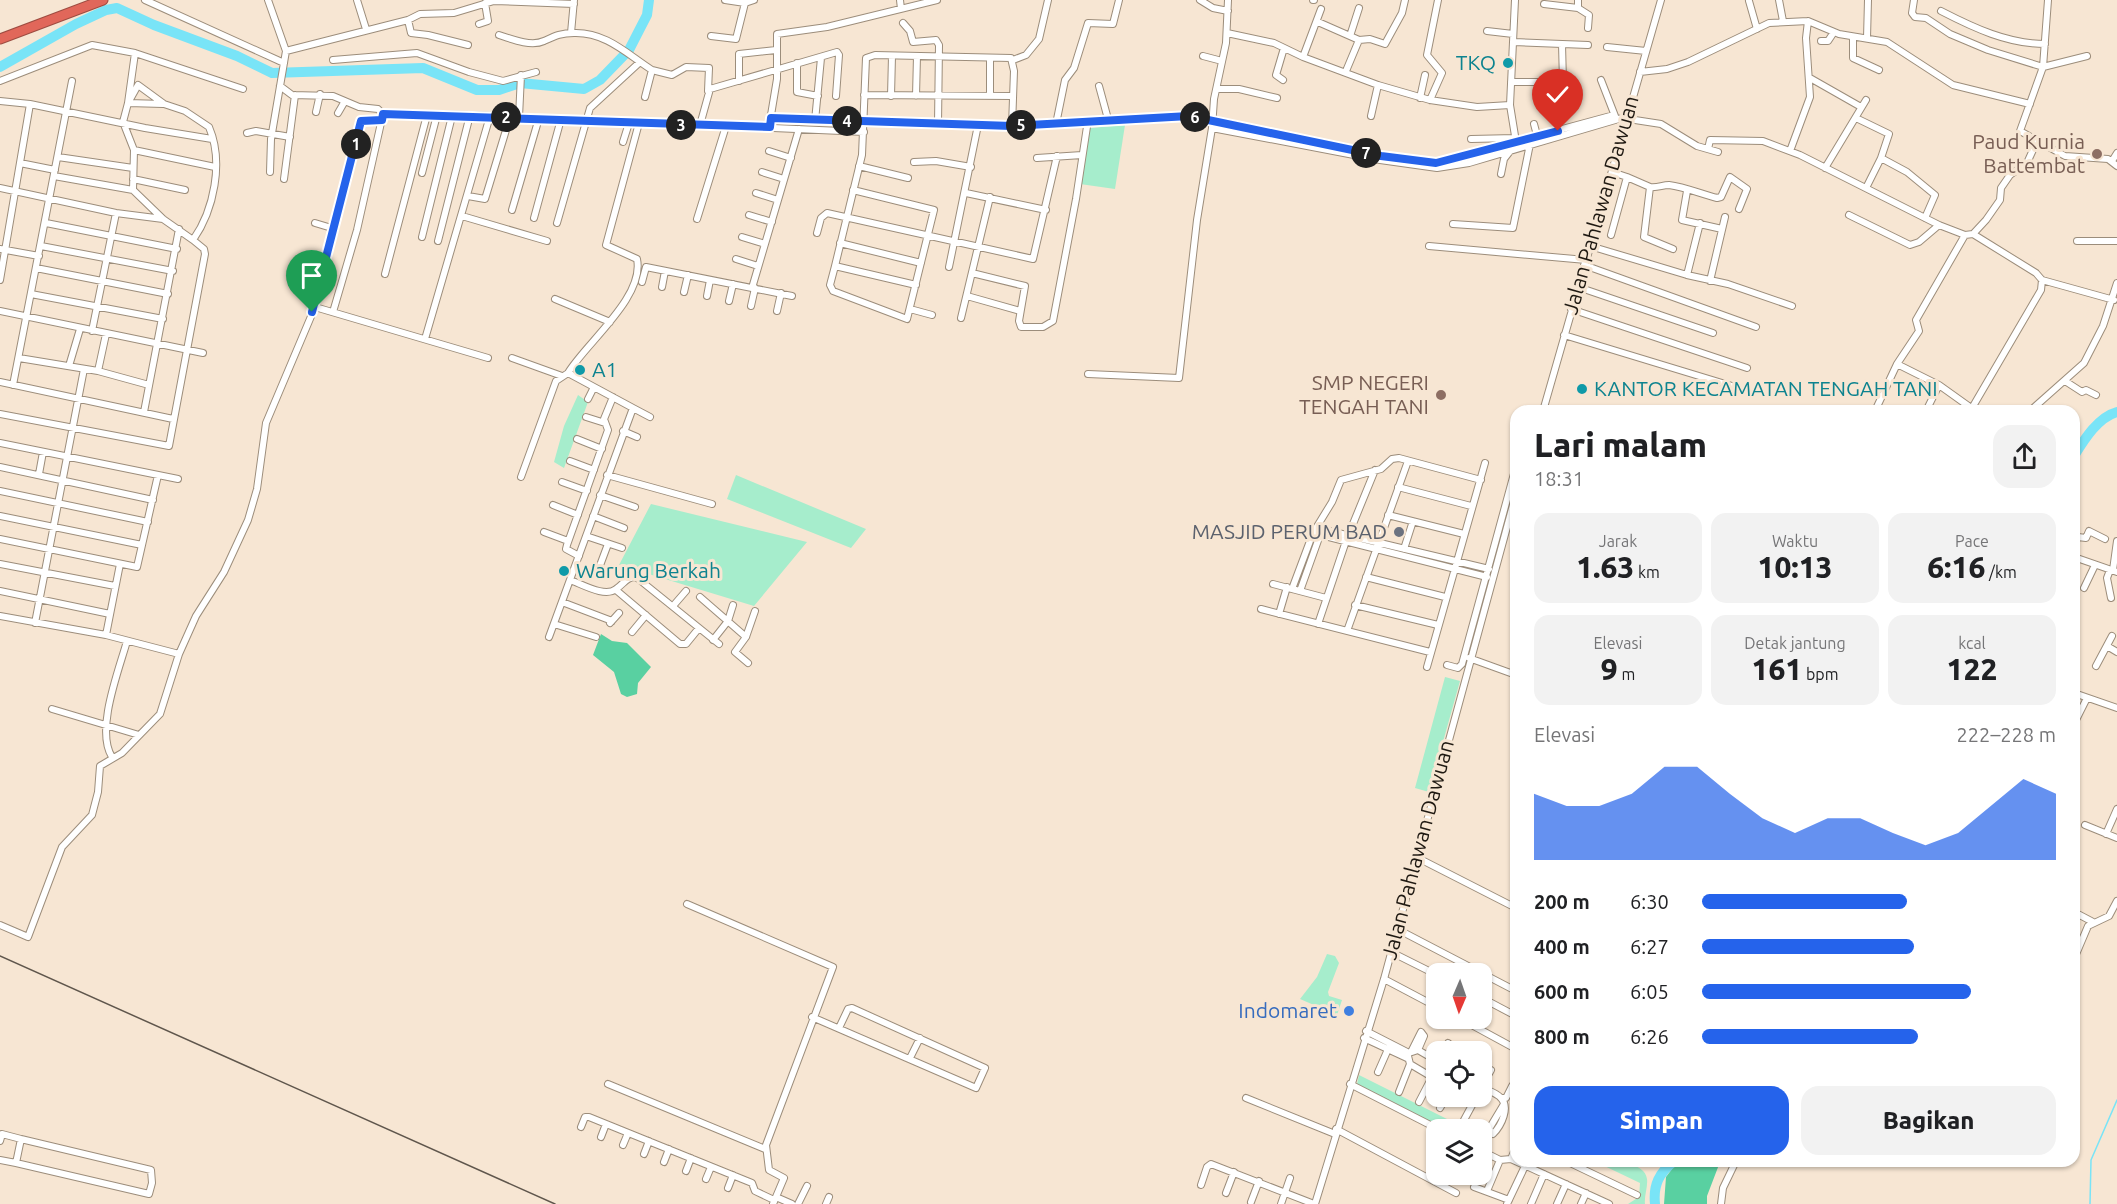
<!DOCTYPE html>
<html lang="id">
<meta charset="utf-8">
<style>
:root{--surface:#fff;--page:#f2f2f2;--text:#202124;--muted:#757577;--accent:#2563eb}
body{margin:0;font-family:Ubuntu,sans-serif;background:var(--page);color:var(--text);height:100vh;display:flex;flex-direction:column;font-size:22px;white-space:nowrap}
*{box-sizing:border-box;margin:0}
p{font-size:20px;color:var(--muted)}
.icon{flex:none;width:33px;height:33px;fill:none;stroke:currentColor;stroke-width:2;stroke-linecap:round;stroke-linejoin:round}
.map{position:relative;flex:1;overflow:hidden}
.details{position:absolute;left:1510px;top:405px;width:570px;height:762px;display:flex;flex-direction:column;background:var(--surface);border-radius:18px;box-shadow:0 2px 4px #0004}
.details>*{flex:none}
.needle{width:39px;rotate:182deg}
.buttons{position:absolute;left:1426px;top:963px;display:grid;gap:12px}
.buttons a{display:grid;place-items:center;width:66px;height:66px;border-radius:12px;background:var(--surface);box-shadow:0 2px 4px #0004;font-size:30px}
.pin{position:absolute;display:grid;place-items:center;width:51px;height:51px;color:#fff;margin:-62px -26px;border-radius:50% 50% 50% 0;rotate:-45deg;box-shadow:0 0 6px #0007}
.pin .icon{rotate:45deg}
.km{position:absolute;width:30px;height:30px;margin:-15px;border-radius:50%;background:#222;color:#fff;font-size:16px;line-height:30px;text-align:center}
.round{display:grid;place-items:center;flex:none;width:63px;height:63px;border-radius:18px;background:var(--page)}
.headline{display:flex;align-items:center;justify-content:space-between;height:102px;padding:0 24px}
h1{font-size:33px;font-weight:800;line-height:45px}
.figures{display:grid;grid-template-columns:repeat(3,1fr);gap:9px;height:102px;padding:6px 24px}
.figures div{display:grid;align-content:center;border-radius:15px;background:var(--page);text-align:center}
.figures b{font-size:30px;font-weight:800}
.figures small{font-size:16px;font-weight:400}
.figures p{font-size:16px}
.chart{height:168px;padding:12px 24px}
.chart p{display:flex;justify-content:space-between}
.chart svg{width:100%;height:108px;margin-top:6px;fill:var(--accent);opacity:.7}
.primary-button{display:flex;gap:12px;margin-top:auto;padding:12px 24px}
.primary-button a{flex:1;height:69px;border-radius:18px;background:var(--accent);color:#fff;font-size:24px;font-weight:800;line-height:69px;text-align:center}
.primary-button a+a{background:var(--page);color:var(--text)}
ul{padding:0 24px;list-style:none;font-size:20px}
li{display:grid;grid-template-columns:96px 72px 1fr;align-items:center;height:45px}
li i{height:15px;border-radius:8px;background:var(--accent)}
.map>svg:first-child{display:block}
.green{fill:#a6edcc}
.forest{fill:#59d0a1}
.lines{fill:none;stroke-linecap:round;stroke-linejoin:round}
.stream{stroke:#79e4f7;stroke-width:1.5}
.river{stroke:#79e4f7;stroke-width:10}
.minor-casing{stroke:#9c8d7b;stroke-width:8}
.highway-casing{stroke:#9d4c41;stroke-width:11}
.minor{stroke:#fff;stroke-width:6}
.highway{stroke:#e1675a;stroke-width:9}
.rail{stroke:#5f564c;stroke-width:1.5}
.route-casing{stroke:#fff;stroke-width:12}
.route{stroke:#2563eb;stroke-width:8}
.culture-dot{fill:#0f9aa8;stroke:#f7e6d3;stroke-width:2}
.education-dot{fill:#8d6e63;stroke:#f7e6d3;stroke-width:2}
.worship-dot{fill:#6b7280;stroke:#f7e6d3;stroke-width:2}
.shop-dot{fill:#3f7fe0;stroke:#f7e6d3;stroke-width:2}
.labels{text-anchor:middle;stroke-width:6;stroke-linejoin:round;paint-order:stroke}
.culture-label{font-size:21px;fill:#0d838f;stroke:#f7e6d3;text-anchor:start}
.education-label{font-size:21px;fill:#785e54;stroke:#f7e6d3;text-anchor:end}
.street-label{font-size:21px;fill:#1f1912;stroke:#f7e6d3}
.worship-label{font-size:21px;fill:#5b616d;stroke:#f7e6d3;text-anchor:end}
.shop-label{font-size:21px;fill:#366cbe;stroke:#f7e6d3;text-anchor:end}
</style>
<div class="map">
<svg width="2117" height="1204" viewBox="0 0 2117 1204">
<rect width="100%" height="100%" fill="#f7e6d3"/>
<path class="green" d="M1125,125l-10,64 -35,-5 10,-56z
M578,395l10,7 -24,66 -10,-6 10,-36z
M736,475l130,54 -15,19 -124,-49z
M651,504l156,38 -53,64 -135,-41z
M1445,677l15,4 -31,111 -14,-4z
M1327,954l8,2 4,7 -11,29 1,4 13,4 -5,15 -37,-16 17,-22z
M1359,1075l108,54h-22l-88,-45z
M1594,1161c13,0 51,-1 53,18 1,8 -3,17 -2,25h-17l11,-7 1,-14z"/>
<path class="forest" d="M601,634l11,7 15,2 24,24 -13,16 -1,11 -10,3 -6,-3 -7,-22 -21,-17z
M1678,1161h56l-2,3 -12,-2 -13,34v8h-43l2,-27z"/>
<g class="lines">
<path class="stream" d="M2090,1204l1,-44 26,-60"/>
<path class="river" d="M0,67l76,-43 30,-14 11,-2 37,17 83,31 35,17 151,-5 54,22h22l21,-7 64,6 16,-9 29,-30 18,-35 2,-15
M2074,456c10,-16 24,-39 43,-44
M1655,1204c-2,-19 4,-31 19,-43"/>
<g class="minor-casing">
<path id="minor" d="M145,0l139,63
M268,0l18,51 -15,88 -1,33
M357,0l9,29
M725,0l20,3
M900,0l1,9
M1200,0l13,8 15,3
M1228,0l-2,43 -12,56 -2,29 168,32 57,8 32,-5 153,-45 39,6 36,22 21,6
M1313,0h1
M1515,0l-5,105 6,37
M1578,0v8l11,7 -1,13
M1779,0l4,21
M1914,0l-2,13 3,4 11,1 24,16 38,16 55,17 44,-11
M2048,0l-5,67 -23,64 45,25 43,3 9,7
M1749,1l8,28
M1544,4l34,4
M1941,11c33,17 67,33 104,33
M408,20l3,13 17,2 40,10
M1318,22l41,18 11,-1 15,5 17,-31 3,-13
M903,23l7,8 3,11 23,-2 3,5 -1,79
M479,24l9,-3 -3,-18
M1487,31l26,3
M571,33l3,-33
M1227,33l47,10 29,14 75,28 52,15 47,7 33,-2
M499,35c12,4 32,12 45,6 11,-5 17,-8 30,-8 32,-1 53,21 78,37l-7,27
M711,36l25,3 9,-36 9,-3
M1350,36l9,-28
M1853,37v21l26,12
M1867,38l1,-38
M1821,41h7l6,-9
M1514,42l74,3
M1607,47l39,4
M286,51l122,-31 12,-6 34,-1 40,-12 80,3
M1203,56l19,5
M1303,57l18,-48
M990,58v38
M333,60l84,-7 52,19 34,9 33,-9
M1013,60l13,-5 13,-16 9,-39
M797,63v29l21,4
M652,70l20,5 14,-8 23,1 -1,23
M1346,71l13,-31
M1640,72l27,-3 21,-7 81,-39 39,-2 31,13 48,8 66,43 77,19
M1810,78l51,29
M1283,80l-7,-5 8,-27
M1601,80l14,36
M0,81l92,-36 43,8
M739,81v-27l37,-4
M1511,82h52l-1,-38
M280,86l12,9 41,1 26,11 19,2 5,5 -26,116 -24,82
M1099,86l9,33
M1217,89h22l38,9
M864,95l149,1
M891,96l1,-40
M916,96l1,-40
M1420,98l5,-23
M1430,100l12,-27 -15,-18 11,-55
M0,101l30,3 115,24 67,11
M163,104l-35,-1 7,-50 108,36
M316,112l4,-18
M338,113l7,-12
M383,114l87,1 394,17
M1371,116l7,-31
M519,117l2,-42
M771,118l241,8 177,-10 192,40 55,7 178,-48
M1856,118l33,16 -8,24 26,14 28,23 -10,23
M770,121l7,-42v-45l50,-7 110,-27
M815,121l6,-63
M1056,124l9,-44 9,-12 14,-45 25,1 6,-24
M1534,124l4,15
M700,125l10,-36 127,-37 2,3 -3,41
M247,133l9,-2 34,6
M1471,139l44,-1
M623,142l6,-19
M1708,149l2,-9 53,1 37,14 139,70 26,10 8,-1 13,-14 14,-20 1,-12 9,-13 17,-12 10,-22
M134,150l81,17
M769,151l22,7
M1790,151l20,-54 -4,-59 2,-17
M58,157l75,11
M1037,158l45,-3
M2112,161l5,-8
M914,162l22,-1 35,6
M20,163l35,7
M859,166l49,12
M1825,168l41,-68
M762,172l22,7
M422,173l15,-58
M1501,174l3,-15 7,-9
M54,176l79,14 30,29 30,21
M1627,177l23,10 -6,50 29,12
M133,179l52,11
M284,179l11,-84
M1650,187c8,1 12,-2 19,-2 16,2 32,9 48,13l4,-1 9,-20 17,12 -8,20
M0,188l116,25 47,6
M1866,188l15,-30
M1687,191l-5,29 40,9
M756,193l22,7
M966,193l80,17
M468,196l17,3 25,-82
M512,210l27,-92
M749,215l23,7
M1849,215l61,30 9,-3 20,-17
M462,216l85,25
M534,218l27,-99
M697,219l29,-93
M46,223l131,26
M315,223l20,6
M557,223l33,-115 50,-46
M1453,224l60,4 17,-84
M817,233l4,-15 6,-5 206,46 24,-103
M1973,234l63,39 6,7 72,20
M1611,235l16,-58 -15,-5
M422,237l30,-121
M742,237l23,7
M438,241l32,-126
M2077,241h40
M840,243l81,20
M41,246l132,25
M1429,246l157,14
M1590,246l97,29 41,9 64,22
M0,249l39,7
M736,259l22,7
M1584,265l172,62
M835,266l-5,19 3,6 74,28 27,-109 -81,-20
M949,267l29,-142
M36,268l132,26
M972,273l53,13 -6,35 2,6h22l10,-6 23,-122 12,-79
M385,274l42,-159
M1687,275l13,-52
M0,280l30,-176
M1710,281l15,-64
M642,282l4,-15 146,29
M916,285l-81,-19 27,-111 4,-97 9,-3 136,3 3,13 -2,55
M662,287l3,-16
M1578,287l135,46
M752,288l47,-159
M684,292l4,-17
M31,294l132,25
M707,296l3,-16
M967,296l53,15
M555,299l55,23
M729,301l4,-17
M751,306l4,-18
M315,307l173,51
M910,309l22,6
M1571,309l176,59
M0,311l203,42
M777,311l4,-18
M961,318l29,-121
M92,331l24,-118
M1564,335l168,51
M425,339l65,-223
M19,358l79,13 51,14
M512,358l50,18
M1897,364l42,21 35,25
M69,366l11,-37
M98,371l8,-37
M1088,374l91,4 18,-158 15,-92
M2065,381l17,11 4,-2 10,5
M0,382l173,37
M13,385l59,-304
M588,399l6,-12
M633,408l17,9
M1972,408l69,-118 1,-10
M1543,411l118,-411
M1875,411l22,-47 22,-33 -3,-11 49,-85
M1926,411l13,-26
M2030,411l54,-48 19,-37 14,-43
M144,412l35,-183
M0,414l169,32 36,-192 -1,-5 -11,-9c21,-30 31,-78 16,-113l-24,-16 -21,-7 -26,-19 -10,18 -5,19 11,28 -1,40
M586,417l19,6
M623,431l14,6
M577,439l25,10
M0,443l178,36
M570,461l24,9
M0,467l153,33
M39,474l4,-22
M607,475l105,29
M521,477l35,-96 12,-8
M562,482l25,9
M1398,487l73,19
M0,491l148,31
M600,495l35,12
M553,505l25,10
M1388,515l76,19
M0,516l142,29
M593,516l31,12
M1317,528l172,41
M544,532l24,9
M1313,533l174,44
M586,536l36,12
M0,539l137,28 21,-92
M2074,544l4,-7 8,1 3,-7 16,8
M1404,549l9,-28
M579,556l-13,-7 1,-4 41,-115 -4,-11 9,-22
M2074,557l43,15
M0,564l115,22
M599,568l9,-24
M2110,570l-3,8 4,20
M2113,570l4,-29
M1366,577l79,20
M570,580c12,4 35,18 46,9 8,-5 10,-12 20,-12l83,67
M1273,584l53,14
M2084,588l11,-23
M1292,589l21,-56 19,-31 9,-22 40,-11 11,-10 7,-1 82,22
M616,590l64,54h6l13,-16
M0,591l110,23
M1300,591l20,-56
M700,597l46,40
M562,602l50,19
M1355,605l83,20
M673,606l13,-15
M1261,609l169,43
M1279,614l8,-27
M0,616l106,19 73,19
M35,623l49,-254
M610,623l9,-10
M554,624l42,13
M1318,624l28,-83 29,-71
M1347,631l61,-170
M632,632l14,-17
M106,635l14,-71
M549,637l84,-229 -65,-35c18,-30 77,-76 69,-114l-31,-14 33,-122
M713,640l15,-19 5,-16
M2107,646l10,6
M1469,658l47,17
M748,663l-13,-11 11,-15 9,-26
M1447,665l11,3 4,-4 53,-194
M2096,666l16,-30
M1427,667l58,-204
M2074,693l43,15
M52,709l87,26
M2075,722l12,-24
M112,757c-17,-27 7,-87 15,-116
M2085,825l32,13
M2106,834l11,-25
M1416,857l100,51
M687,904l146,63 -67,178 3,25 15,8 -11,26
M2074,912l19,10
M0,925l28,12 34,-90 30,-32 6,-23 2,-26 22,-13 38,-39 19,-60 17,-38 28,-44 24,-52 9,-31 9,-66 49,-116 46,-186 21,-1
M1397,929l119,62
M1391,952l46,23
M2074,959l14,-33 21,-10 8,-15
M1384,979l53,28
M1482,998l34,18
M812,1017l164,71 9,-20 -133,-60 -4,1 -9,19
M1459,1018l57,31
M1366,1031l43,22 9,-3 19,11
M1364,1038l43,20
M1412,1050l9,-18 3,4 -6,14
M1444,1052l4,-9
M1408,1056l2,8 27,16
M910,1058l10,-20
M1378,1072l11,-25
M608,1084l157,65
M1350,1084l90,46
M1482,1086l9,-16
M1482,1087c5,3 14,6 18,10 11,10 1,29 -7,37l-4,-5 15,-25
M1399,1092l11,-28
M1246,1098l89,36
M1501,1098h5l6,-12
M1419,1102l13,-25
M1440,1108l7,-12
M1464,1120l13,-24
M581,1127l4,-10h4l163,66 3,8 19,9
M1336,1129l120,64
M601,1137l5,-13
M0,1141l2,-7 19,5 130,31 1,13 -3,11 -133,-31 5,-24
M623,1145l5,-12
M1482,1151l18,9 11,-1 98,45
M644,1154l5,-13
M1511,1159l5,-12
M0,1160l16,3
M1566,1161l71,34
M664,1162l5,-13
M686,1171l5,-13
M706,1179l5,-12
M1201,1185l6,-18 4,-3 103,40
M1474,1187l35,13
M728,1188l5,-13
M1487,1191l13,-31
M1226,1193l8,-21
M776,1197l16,7
M1251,1202l8,-21
M798,1204l9,-18
M826,1204l3,-7
M1281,1204l9,-26
M1315,1204l69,-225 132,-485
M1507,1204l18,-38
M1531,1204l13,-30
M1557,1204l9,-20
M1581,1204l5,-11
M1721,1204l2,-16 13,-27"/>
</g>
<g class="highway-casing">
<path id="highway" d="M0,39l103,-39"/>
</g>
<use href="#minor" class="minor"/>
<use href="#highway" class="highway"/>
<path class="rail" d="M0,956l555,248"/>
</g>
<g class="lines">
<g class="route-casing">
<path id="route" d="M312,312l49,-191 21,-1 1,-6 387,13 1,-9 241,8 177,-10 192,40 55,7 122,-32"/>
</g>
<use href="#route" class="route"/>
</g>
<g class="culture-dot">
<circle cx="1508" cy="63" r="6"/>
<circle cx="580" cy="370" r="6"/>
<circle cx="1582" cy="389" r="6"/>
<circle cx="564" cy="571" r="6"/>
</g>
<g class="education-dot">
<circle cx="2097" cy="154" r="6"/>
<circle cx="1441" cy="395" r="6"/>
</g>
<circle class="worship-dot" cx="1399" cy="532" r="6"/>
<circle class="shop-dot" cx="1349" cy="1011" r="6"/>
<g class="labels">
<g class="culture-label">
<text x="1496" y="70" text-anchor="end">TKQ</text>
<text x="592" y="377">A1</text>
<text x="1594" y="396">KANTOR KECAMATAN TENGAH TANI</text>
<text x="576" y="578">Warung Berkah</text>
</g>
<g class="education-label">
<text x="2085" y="149">Paud Kurnia<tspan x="2085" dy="24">Battembat</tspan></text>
<text x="1429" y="390">SMP NEGERI<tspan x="1429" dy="24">TENGAH TANI</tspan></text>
</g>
<g class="street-label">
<text transform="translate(1601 205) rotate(-74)" y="7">Jalan Pahlawan Dawuan</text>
<text transform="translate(1418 850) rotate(-75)" y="7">Jalan Pahlawan Dawuan</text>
</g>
<g class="worship-label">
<text x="1387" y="539">MASJID PERUM BAD</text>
</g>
<g class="shop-label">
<text x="1337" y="1018">Indomaret</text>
</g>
</g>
</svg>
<div class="buttons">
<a><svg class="needle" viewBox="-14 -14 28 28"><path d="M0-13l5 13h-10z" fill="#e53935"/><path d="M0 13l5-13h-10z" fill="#757577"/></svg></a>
<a><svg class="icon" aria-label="locate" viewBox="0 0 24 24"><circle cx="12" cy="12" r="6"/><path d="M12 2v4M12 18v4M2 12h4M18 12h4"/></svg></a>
<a><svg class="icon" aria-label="layers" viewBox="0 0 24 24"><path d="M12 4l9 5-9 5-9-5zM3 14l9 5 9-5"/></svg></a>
</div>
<div class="pin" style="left:312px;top:312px;background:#1e9e55"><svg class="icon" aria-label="arrive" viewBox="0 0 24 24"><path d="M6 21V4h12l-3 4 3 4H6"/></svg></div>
<div class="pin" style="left:1558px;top:131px;background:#d93025"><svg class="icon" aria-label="check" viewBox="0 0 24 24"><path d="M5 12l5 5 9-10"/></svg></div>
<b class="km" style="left:356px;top:144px">1</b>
<b class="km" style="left:506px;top:117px">2</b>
<b class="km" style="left:681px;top:125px">3</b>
<b class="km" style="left:847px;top:121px">4</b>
<b class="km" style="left:1021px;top:125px">5</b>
<b class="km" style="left:1195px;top:117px">6</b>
<b class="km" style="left:1366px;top:153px">7</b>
<section class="details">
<div class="headline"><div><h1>Lari malam</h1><p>18:31</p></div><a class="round"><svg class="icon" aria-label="share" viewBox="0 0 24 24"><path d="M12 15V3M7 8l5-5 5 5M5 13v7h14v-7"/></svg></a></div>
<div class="figures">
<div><p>Jarak</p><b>1.63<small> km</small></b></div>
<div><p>Waktu</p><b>10:13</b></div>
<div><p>Pace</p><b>6:16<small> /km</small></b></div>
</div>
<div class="figures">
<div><p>Elevasi</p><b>9<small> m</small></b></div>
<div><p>Detak jantung</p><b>161<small> bpm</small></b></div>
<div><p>kcal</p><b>122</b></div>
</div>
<div class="chart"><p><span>Elevasi</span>222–228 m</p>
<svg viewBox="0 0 160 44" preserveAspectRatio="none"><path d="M0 44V17L10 22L20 22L30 17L40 6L50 6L60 17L70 27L80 33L90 27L100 27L110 33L120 38L130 33L140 22L150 11L160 17V44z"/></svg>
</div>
<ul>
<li><b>200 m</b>6:30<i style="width:58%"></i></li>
<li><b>400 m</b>6:27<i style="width:60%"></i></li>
<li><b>600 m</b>6:05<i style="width:76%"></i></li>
<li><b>800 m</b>6:26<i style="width:61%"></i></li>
</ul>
<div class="primary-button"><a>Simpan</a><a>Bagikan</a></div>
</section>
</div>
